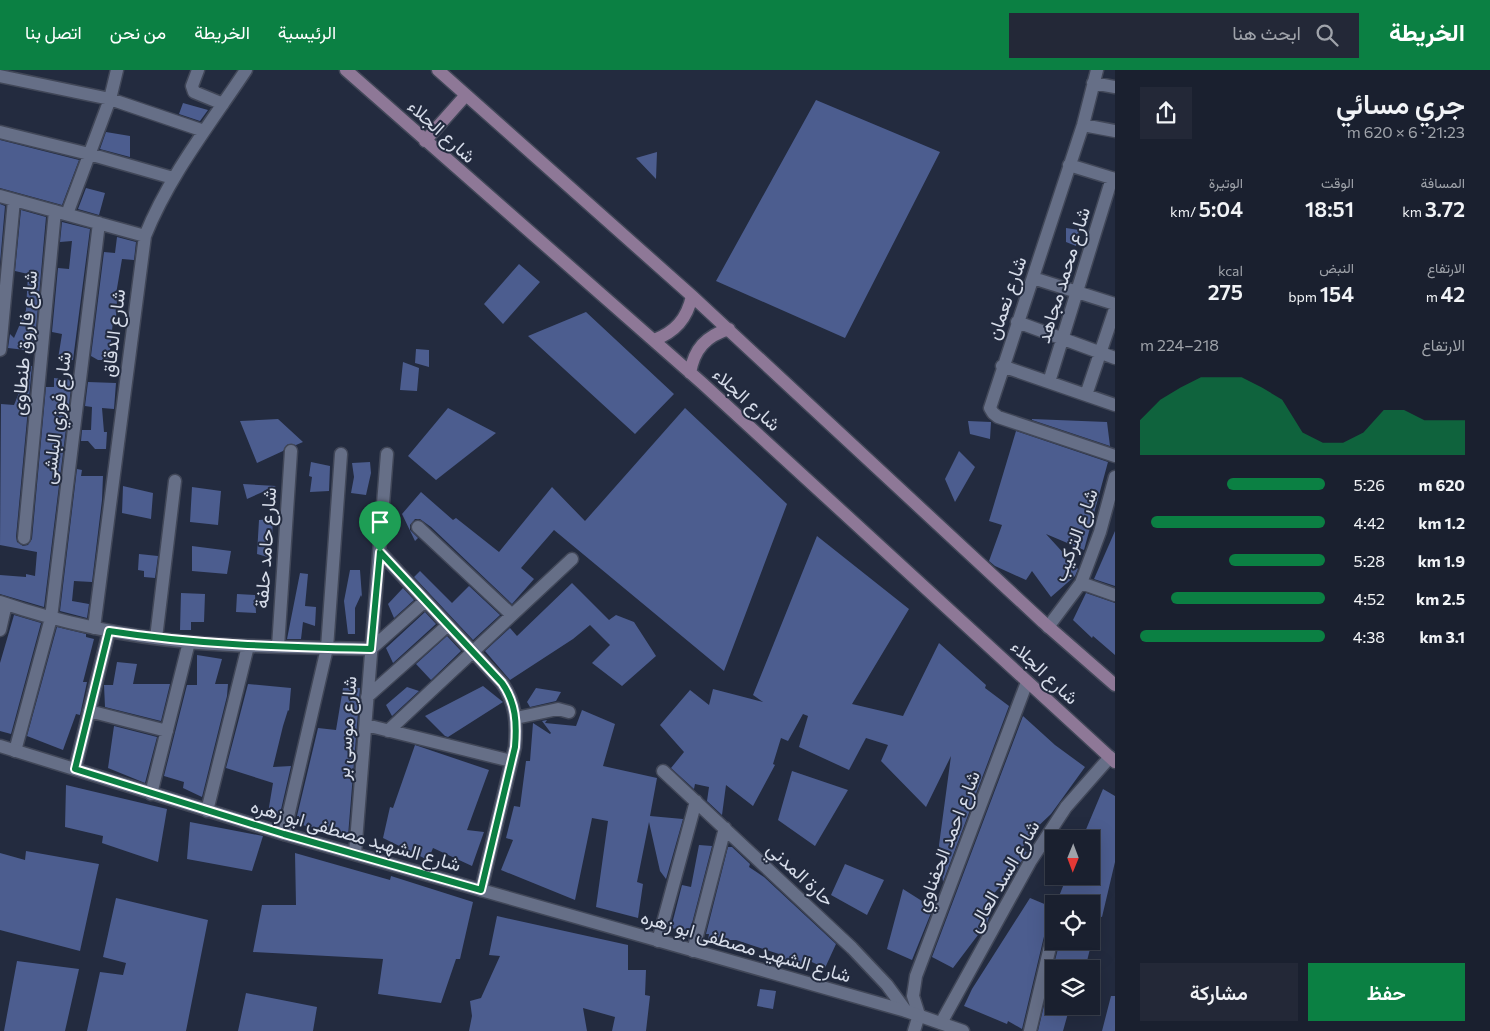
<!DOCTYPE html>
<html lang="ar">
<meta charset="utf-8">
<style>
:root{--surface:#1a202f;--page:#232837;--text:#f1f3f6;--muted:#9fa3aa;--line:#383e4b;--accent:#0b8043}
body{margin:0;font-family:Commissioner,Vazirmatn,sans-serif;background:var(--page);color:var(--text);direction:rtl;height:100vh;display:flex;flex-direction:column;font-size:19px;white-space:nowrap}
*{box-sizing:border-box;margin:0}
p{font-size:16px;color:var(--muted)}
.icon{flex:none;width:28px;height:28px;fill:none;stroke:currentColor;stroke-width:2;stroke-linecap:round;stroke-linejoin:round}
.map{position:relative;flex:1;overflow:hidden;direction:ltr}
.drawer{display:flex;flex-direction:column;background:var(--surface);width:375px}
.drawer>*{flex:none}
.needle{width:32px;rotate:181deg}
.tools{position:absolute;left:1045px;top:760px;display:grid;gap:10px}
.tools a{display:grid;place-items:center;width:55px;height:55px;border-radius:0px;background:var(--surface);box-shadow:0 5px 20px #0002,0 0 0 1px var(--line);font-size:25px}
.pin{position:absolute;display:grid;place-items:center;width:42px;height:42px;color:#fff;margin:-51px -21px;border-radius:50% 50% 50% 0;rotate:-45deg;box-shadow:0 0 5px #0007}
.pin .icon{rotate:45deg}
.round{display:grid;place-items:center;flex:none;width:52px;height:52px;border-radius:0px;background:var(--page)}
.summary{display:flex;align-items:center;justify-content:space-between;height:85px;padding:0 25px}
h1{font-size:28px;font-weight:600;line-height:38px}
.metrics{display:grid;grid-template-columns:repeat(3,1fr);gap:8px;height:85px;padding:5px 25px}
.metrics div{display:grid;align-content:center}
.metrics b{font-size:21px;font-weight:600}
.metrics small{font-size:14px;font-weight:400}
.metrics p{font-size:14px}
.chart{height:140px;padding:10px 25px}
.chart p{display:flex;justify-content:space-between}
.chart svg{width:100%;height:90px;margin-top:5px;fill:var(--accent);opacity:.7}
.button{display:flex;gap:10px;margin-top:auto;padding:10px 25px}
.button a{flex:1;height:58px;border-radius:0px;background:var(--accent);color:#fff;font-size:20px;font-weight:600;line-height:58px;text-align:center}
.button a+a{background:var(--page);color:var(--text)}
ul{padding:0 25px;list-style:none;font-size:16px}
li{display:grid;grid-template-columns:80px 60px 1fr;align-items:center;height:38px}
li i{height:12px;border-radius:6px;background:var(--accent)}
header{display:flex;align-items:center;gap:30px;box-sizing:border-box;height:70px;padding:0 25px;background:var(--accent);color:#fff}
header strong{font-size:24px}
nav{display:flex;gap:28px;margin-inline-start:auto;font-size:18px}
.search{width:350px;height:45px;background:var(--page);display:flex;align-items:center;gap:12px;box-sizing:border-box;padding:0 18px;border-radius:0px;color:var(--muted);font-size:19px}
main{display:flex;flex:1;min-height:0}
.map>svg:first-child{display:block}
.building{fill:#4c5d8f}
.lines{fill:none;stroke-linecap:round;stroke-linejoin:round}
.minor-casing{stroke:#414758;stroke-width:15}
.tertiary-casing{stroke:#414758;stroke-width:15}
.secondary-casing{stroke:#414758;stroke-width:15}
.minor{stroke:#666f87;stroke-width:12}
.tertiary{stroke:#666f87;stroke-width:12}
.secondary{stroke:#8e7897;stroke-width:12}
.route-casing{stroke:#fff;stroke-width:10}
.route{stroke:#0b8043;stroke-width:6}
.labels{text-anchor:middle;stroke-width:4;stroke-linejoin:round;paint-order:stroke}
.street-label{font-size:19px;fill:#d6dce9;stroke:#232b3f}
</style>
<header>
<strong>الخريطة</strong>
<div class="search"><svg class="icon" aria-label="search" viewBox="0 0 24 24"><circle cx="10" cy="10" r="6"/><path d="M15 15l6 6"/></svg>ابحث هنا</div>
<nav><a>الرئيسية</a><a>الخريطة</a><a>من نحن</a><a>اتصل بنا</a></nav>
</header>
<main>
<section class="drawer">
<div class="summary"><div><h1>جري مسائي</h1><p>21:23 · 6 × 620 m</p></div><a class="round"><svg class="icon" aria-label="share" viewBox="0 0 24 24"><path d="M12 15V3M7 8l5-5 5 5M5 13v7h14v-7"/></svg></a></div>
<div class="metrics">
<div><p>المسافة</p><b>3.72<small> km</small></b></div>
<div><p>الوقت</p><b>18:51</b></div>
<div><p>الوتيرة</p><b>5:04<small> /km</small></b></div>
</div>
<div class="metrics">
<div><p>الارتفاع</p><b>42<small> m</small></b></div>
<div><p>النبض</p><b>154<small> bpm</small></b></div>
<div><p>kcal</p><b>275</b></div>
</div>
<div class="chart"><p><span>الارتفاع</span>218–224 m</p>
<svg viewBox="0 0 160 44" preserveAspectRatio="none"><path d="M0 44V27L10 17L20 11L30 6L40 6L50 6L60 11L70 17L80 33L90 38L100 38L110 33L120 22L130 22L140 27L150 27L160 27V44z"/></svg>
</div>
<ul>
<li><b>620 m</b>5:26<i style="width:53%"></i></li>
<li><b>1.2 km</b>4:42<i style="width:94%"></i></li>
<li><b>1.9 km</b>5:28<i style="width:52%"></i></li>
<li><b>2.5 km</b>4:52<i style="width:83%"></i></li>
<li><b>3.1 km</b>4:38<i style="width:100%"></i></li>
</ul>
<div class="button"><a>حفظ</a><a>مشاركة</a></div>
</section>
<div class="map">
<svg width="1115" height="961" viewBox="0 0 1115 961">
<rect width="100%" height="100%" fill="#232b3f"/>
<path class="building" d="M816,30l124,52 -95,186 -129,-57z
M183,33l25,7 -8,11 -21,-7z
M106,62l24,4v21l-30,-8z
M0,70l79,20 -17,45 -62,-17z
M657,82l-1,27 -20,-21z
M86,118l19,5 -6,22 -21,-6z
M0,134l5,2 -5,57z
M21,140l25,7 -12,134 -26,-3 2,-14 4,4 12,-28 2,-36 -13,-3z
M62,152l28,7 -17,131 -15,-1 4,-25 -10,-2 6,-64 11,1 3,-28 -12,1z
M1066,158l13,2 -3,16 -10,-4z
M117,167l19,5 -2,18 -12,-1 -7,41h2l-1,18 -3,3 -4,39h-11l-7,-4 13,-104 11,1z
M519,194l21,18 -37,42 -19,-20z
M586,242l88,82 -39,40 -107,-98z
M416,279l13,1v17l-14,-4z
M403,292l16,6 -2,23 -17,-1z
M30,296h2l-16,171 1,5 6,4 5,-1 4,-6 14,-152h8v-9l18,2 -28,227 -44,-13v-19l26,2v-3l9,2 2,-24 -37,-7 1,-141 13,1z
M88,312l28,1 -2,26 -12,-1 2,24h3l-1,17h-11l-7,-8h-7l1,-11h9l1,-23 -7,-1z
M448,338l48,25 -60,47 -28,-24z
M685,338l102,96 -63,167 -170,-141 -33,38 13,11 -22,25 -81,-77 -11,-8h-5l-5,6v5l8,8 -3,3 -13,-27 19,-22 32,28 3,-2 43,34 53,-65 33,34z
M278,349l25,23 -7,3 -8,-1 -5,7 -26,12 -17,-42z
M1032,349l75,3 3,24 -78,-26z
M968,351l23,1 -1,17 -20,-5z
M1016,361l92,31 -24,88 -38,-16 32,35 -3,7 -24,21 -19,-26 -6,9 -31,-14 -6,-5 13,-36 -13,-4z
M959,381l16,16 -20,35 -10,-23z
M311,392l19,4 -1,25 -19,1 2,-15 -3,-1z
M370,392l1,11 -5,22 -15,-2 3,-16 -2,-14z
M77,399l5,1 -1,6h22l-1,24 -10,82 -18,-1 -2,20 17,3 -2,14 -27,-7z
M243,414l33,2 -29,13z
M123,416l30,7 -2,26 -29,-6z
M192,417l29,4 -3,34 -28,-3z
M273,449l-2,39 -14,-4 2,-34z
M1115,461v55l-21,-7z
M817,466l92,73 -57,95 51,12 36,-73 47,42 -1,3 24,18 -66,176 -4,-37 12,-89 -25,51 -45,-46 7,-16 -22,-7 -17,32 -50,-23 9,-31 -5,-2 -15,27 -7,-3 -8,26 2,1 -22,41 -27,-21 -4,30 -15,-14 2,-14 -14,-3 -1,5 -23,-21 13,-16 -24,-27 30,-35 19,15 4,-16 50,13 -10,-7z
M192,476l39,5 -4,23 -35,-3z
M139,484l19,2 -3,22 -11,-1v-6l-6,-1z
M350,500h10l2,27 -1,-2 -6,13v26h-7l-4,-33z
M420,501l32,32 17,-17 31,29 -27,25 -59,-63z
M300,503l8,1 -3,32 11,1 -1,19 -12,-4 -2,17h-14z
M572,513l37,37 7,-5 18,7 22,34 -34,30 -30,-23 18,-18 -20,-20 -17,14 -63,41 -25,-29 25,-23 7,8z
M403,518l11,12 -20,18 -6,-14z
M181,523l24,1 -1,28h-13v8h-11z
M1086,523l29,10v52l-22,-19 -1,2 -19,-18z
M237,524l18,1 1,18 -20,-1z
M425,542l11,12 -43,39 -7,-15z
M14,545l27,8 -30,111 -11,-3v-68z
M57,557l29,7v3l8,2 -11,43h4l-7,33 -4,-1 -13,36 -36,-14z
M447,566l14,15 -30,29 -15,-16z
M197,585l25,4 -7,25h13l-1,12 -25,101 -19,-9 1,-6 -20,-6 23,-91h10z
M117,592l20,2 -4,20h37l-9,37 -56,-14 -1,-22h9z
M248,614l43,4 -2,23 -1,-1 -5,16 -10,41 18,-1 -11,48 -12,-1 5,-30 -47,-15z
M483,616l20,16 -55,35 -3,-1 -20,-20z
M407,617l12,4 -27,25 -6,-11z
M343,618h17l-12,148 -30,-9v2l-20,-5 1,-8h-2l21,-88 18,2z
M536,618l25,4 -5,9 -26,6 -3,-5z
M582,640l33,14 -12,42 54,12 -7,38 33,3 -17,60 -6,-8 -11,-49 -12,60 6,2 -5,34 -42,-11 12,-86 -16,-3 -17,82 -74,-30 12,-30 -7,-2 8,-32 6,1 6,-46h4l3,-38 17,11 1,-1 -9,-12 5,-1 -2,3 31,3z
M1023,646l32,29 30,22 -34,47 -19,18 -11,18 6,2 -9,15 -31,34 7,2 -7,20 -34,45 -21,-11z
M114,656l43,11 -12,46 -37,-15z
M415,675l74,25 -22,60 17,2 -12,34 -39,-18 -5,12 -45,-22 7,-31 3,1z
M792,701l56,19 -33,56 -37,-26z
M66,715l101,24 -9,53 -56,-19 1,-7 -38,-9z
M1103,719l12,7v66l-13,55 -11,-3v-10h-35l11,-28h24v-37h-9z
M190,752l73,14 -11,35 -65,-12z
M699,775l13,1 -22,85 -19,-3 11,-43 9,2z
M728,777h4l18,17 -1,3 15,10 72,67 -11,24 -22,-10 -2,6 -20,-6 1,-3 -46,-15h-28l1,-6h-3z
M26,781l73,13 -19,87 -80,-21v-77l25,7z
M295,783l95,27 1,-4 82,26 -13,57h-4l-15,44 -63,-9 5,-35 -130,-7 9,-47h34z
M845,794l39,16 -17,35 -36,-20z
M903,819l30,19 -21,52 -25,-11z
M116,828l92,22 -22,111h-99l13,-59 23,3 3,-12 -23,-6z
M1030,828l24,10v13l-8,7 -24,101 -14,-8 -1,3 -43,-18 8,-17z
M497,846l131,29v25h18l-1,25 5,1 -4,35h-34l3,-14 -32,-9 4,23h-118l3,-15 -2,-15 11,-3 19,-42 -11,-1z
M1060,871h32l-7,28 -32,-1z
M17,891l62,8 -14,62h-61z
M760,919l16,2 -3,18 -16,-3z
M246,923l71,14 -4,24h-75z
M1111,926h4v35h-13z
M1046,927l8,3v6h16l-7,25h-25z"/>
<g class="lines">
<g class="minor-casing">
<path id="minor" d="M198,0l-6,16 2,6 29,12
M1097,0l-14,55 -93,283 3,5 5,4 117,39
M0,6l110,23 94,32
M1093,13l22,4
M1083,55l32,6
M0,62l89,22 84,24
M1069,95l46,14
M0,126l145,40
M67,144l43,-115 7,-29
M1033,208l82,26
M1017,252l98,36
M0,280l14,-150
M1002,296l113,39
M1049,312l63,-204
M1086,325l29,-86
M418,457l94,88
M24,468l31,-327
M380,482l122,131c14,20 15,40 13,64l-34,143
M1081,513l34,12
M0,532c61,21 125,34 189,40 60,6 121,5 182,7l54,-48
M1048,557l33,-44 19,-51 15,-55
M94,558l51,-392c24,-60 65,-112 101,-166
M0,560l6,-26
M156,568l19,-157
M278,577l13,-196
M367,627l81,-72
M89,641l78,20
M516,648l42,-9 11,3
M366,655l145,36
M388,661l184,-172
M15,681l36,-133 48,-395
M75,699l34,-138
M663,701l189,177 35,37 19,26
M151,724l38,-152
M207,741l41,-165
M284,764l43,-186 14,-194
M355,784l32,-400
M658,871l38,-140
M693,881l32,-123
M941,953l89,-161 36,-55 44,-50
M914,961l5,-16 -6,-19 3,-20 111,-294
M1030,961l24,-101"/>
</g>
<g class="tertiary-casing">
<path id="tertiary" d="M0,676l284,88 622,177 57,20"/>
</g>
<g class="secondary-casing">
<path id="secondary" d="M346,0l356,313 413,379
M438,0l254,226 351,326 72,63
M425,71l41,-46
M654,270c21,-8 33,-21 38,-44
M690,303c4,-24 16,-37 39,-44"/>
</g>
<use href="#minor" class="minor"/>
<use href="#tertiary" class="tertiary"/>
<use href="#secondary" class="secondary"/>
</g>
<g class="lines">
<g class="route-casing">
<path id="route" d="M380,482l122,131c14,20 15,40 13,64l-34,143 -197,-56 -209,-65 34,-138c89,14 172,16 262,18z"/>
</g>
<use href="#route" class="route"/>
</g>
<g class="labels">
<g class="street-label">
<text transform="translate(442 61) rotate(42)" y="7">شارع الجلاء</text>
<text transform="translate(1063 205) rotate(-73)" y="7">شارع محمد مجاهد</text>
<text transform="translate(1006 228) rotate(-71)" y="7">شارع نعمان</text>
<text transform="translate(113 263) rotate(-83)" y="7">شارع الدقاق</text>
<text transform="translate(24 273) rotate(-85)" y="7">شارع فاروق طنطاوى</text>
<text transform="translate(747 329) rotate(42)" y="7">شارع الجلاء</text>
<text transform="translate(56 348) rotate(-83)" y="7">شارع فوزي البلشى</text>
<text transform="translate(1075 465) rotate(-70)" y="7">شارع التركيب</text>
<text transform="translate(265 478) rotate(-86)" y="7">شارع حامد حلفة</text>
<text transform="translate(1045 602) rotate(43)" y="7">شارع الجلاء</text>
<text transform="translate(346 658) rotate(-86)" y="7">شارع موسى بر</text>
<text transform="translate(356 765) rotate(16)" y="7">شارع الشهيد مصطفى ابو زهره</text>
<text transform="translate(947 771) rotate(-69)" y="7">شارع احمد الحفناوي</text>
<text transform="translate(801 804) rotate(43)" y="7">حارة المدني</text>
<text transform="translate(1003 806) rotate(-60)" y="7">شارع السد العالى</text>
<text transform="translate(746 876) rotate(16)" y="7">شارع الشهيد مصطفى ابو زهره</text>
</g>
</g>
</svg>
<div class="tools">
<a><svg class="needle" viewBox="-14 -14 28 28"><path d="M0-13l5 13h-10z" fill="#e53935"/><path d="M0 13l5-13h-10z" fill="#9fa3aa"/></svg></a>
<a><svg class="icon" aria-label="locate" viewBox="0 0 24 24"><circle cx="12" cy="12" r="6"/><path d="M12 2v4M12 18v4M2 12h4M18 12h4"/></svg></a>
<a><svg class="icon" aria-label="layers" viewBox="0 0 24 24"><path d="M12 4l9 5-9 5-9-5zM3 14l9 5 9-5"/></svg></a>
</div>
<div class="pin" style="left:380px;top:482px;background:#1e9e55"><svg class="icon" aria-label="arrive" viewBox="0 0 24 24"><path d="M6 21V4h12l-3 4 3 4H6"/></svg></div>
</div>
</main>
